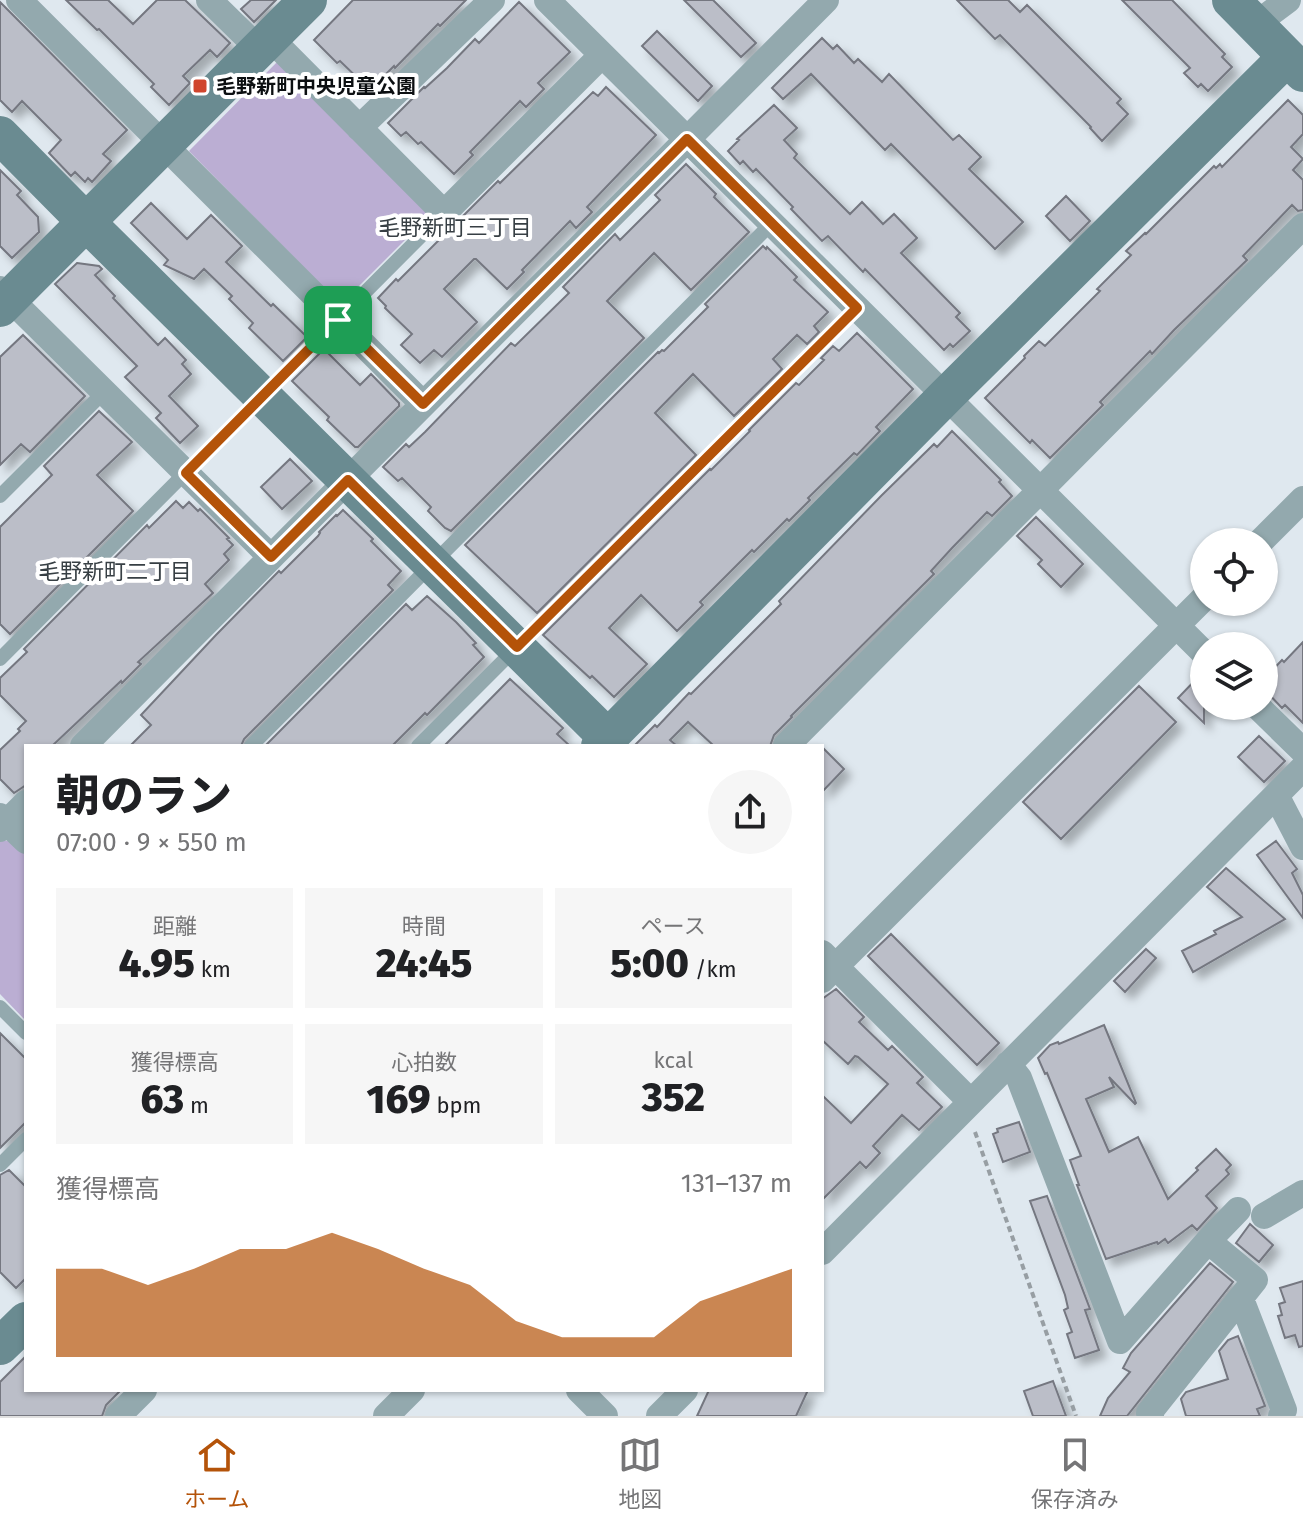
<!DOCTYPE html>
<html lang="ja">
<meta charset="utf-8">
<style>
:root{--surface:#fff;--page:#f6f6f6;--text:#202124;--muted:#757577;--line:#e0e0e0;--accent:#b45309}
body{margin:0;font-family:"Fira Sans","Noto Sans JP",sans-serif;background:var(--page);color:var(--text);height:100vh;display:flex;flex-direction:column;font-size:30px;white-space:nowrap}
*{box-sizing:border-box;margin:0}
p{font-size:26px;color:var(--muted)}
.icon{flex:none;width:44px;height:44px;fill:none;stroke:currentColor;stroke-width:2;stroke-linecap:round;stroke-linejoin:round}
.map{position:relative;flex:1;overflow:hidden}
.side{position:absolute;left:24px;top:744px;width:800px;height:648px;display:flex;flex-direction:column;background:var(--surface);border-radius:0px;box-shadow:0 2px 6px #0004}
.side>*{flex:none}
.controls{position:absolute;left:1190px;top:528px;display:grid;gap:16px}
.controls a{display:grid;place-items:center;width:88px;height:88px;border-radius:50%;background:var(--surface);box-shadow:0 2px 6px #0004;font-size:40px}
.pin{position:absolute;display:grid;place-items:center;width:68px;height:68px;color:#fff;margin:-34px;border-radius:16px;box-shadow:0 4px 12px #0006}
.round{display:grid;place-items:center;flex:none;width:84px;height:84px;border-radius:42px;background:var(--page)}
.head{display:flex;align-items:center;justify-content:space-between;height:136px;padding:0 32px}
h1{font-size:44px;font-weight:800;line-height:60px}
.stats{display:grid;grid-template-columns:repeat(3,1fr);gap:12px;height:136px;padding:8px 32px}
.stats div{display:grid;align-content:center;border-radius:0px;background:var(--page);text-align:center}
.stats b{font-size:40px;font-weight:800}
.stats small{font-size:22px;font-weight:400}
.stats p{font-size:22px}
.chart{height:224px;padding:16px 32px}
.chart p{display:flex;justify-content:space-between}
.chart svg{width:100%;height:144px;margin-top:8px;fill:var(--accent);opacity:.7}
.tabs{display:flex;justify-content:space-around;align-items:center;height:112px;border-top:2px solid var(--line);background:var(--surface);font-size:22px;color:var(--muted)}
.tabs a{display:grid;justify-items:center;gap:4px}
.tabs .selected{color:var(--accent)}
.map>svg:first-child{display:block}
.green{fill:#bbaed3}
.building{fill:#bbbec8;stroke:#747780;stroke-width:2;filter:url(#shadow)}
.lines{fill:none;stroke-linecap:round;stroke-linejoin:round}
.path{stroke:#979ea3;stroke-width:4;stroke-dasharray:6 4;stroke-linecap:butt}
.lane{stroke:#93a9ae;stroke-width:14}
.street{stroke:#93a9ae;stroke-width:26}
.secondary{stroke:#6a8b91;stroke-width:38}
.route-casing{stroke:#fff;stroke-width:16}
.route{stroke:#b45309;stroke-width:10}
.poi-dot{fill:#d0452d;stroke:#fff;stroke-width:3}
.labels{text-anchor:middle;stroke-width:8;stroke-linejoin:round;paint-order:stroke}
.poi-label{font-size:20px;font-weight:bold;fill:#0c0f11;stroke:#fff;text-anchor:start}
.neighbourhood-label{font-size:22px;fill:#373f44;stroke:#fff}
</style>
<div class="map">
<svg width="1303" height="1416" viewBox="0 0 1303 1416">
<defs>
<filter id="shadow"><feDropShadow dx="7" dy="7" stdDeviation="4" flood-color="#0004"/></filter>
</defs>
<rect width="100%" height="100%" fill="#dfe8ef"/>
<path class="green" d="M281,58l149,157 -85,85 -11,-2 -145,-147z
M0,841h15l11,10v170l-26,-27z"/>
<path class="building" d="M66,0h42l25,24 24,-24h28l45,43 -13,14 -7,-7 -27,26 7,7 -21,22 -18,-18 3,-3 -55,-55 -2,1z
M251,0h25l-22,22 -13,-13z
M353,0h113l-26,26 -2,-2 -43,44 -1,-2 -24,24 -30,-29 -3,2 -23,-23z
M684,0h29l43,43 -15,14z
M957,0h51l12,12 7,-7 94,94 -4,4 11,11 -26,27 -12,-13 1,-1 -91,-92 -5,4z
M1122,0h50l53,54 -3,3 10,10 -24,24 -7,-7 -3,3 -14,-14 6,-5z
M0,2l127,128 -24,24 8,7 -19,21 -4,-4 -3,4 -10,-10 -4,4 -22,-23 12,-13 -39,-39 -10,11 -12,-12z
M519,2l51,50 -32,31 6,6 -18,18 -6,-6 -50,51 3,3 -19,19 -33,-32 -3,2 -12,-12 -5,4 -13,-13 36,-36 1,1 22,-20 28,-29 4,4z
M657,31l55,55 -14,15 -56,-55z
M822,38l11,11 4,-4 17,18 4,-4 24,23 7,-8 64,66 6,-5 22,22 -12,12 54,53 -28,27 -104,-105 -6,6 -74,-76 -28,25 -11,-11z
M606,87l50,48 -69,72 5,5 -16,16 -6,-7 -48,49 2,2 -17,17 -31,-30h-2l-30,30 33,33 -35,35 -8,-7 -14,13 -19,-18 11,-11 -27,-26 1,-2 -8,-8 18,-19 2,2 100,-100 2,2 93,-91 5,4z
M1288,100l15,15v19l-12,13 12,12 -10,11 10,10v30l-5,1 -6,-6 -49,51 4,4 -73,70 -22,24 -2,-3 -50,51 3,3 -53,53 -18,-18 -2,3 -45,-45 40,-40 -1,-2 15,-15 6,5 55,-55 -3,-2 34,-34 -5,-4 19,-18 1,1 68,-68 2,2 4,-4 2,3z
M774,105l23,23 -13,12 13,14 -3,4 56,56 12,-12 21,22 11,-10 23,24 -16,15 59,60 -4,4 14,14 -17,16 -3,-3 -6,6 -79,-81 -2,3 -35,-36 -6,5 -31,-32 2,-2 -37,-38 -3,3 -10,-11 -3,3 -12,-13 11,-11 -2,-1z
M686,164l30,30 -2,3 35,35 -58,58 -37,-37 -47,48 37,37 -193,193 -6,-3 -17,-17 3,-4 -29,-29 -4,3 -15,-14 23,-23 3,3 16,-15 86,-89 4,3 54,-53 -6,-6 52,-53 5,6 40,-40 -5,-5z
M0,170l21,21 -4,4 21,22 1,15 -27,26 -12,-12z
M1066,196l24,25 -20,20 -24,-25z
M151,203l36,36 24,-24 31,31 -16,16 45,44 2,-2 34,33 -24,24 -34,-33 4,-5 -24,-24 3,-3 -28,-27 -10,10 -30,-14 4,-5 -37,-37z
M763,246l3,3 1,-2 30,30 -3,3 34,32 -14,14 5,6 -12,12 -10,-9 -24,24 9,10 -48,47 -41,-42 -38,39 41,42 -159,158 -72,-68 193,-193 1,1 3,-3 2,1 44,-44 -3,-3z
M77,263l22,3 3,3 -7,6 20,21 -2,2 45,47 7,-7 21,22 -4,4 9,10 -22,22 29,30 -18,17 -24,-25 5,-5 -36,-36 12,-11 -82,-82z
M857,333l56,56 -37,38 4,4 -23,24 -3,-2 -46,45 2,2 -21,21 -2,-2 -33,33 -2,-2 -52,52 3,3 -26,26 -36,-36 -32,33 38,36 -33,33 -22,-21 -2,2 -47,-43 167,-166 1,1 39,-39 -1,-1 47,-47 3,2 25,-25 -3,-2 12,-12 6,5z
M23,335l62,61 -55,56 -9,-8 -21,21v-108z
M324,349l36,36 11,-11 28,29v3l-41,41h-3l-28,-27 2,-3 -37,-36z
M99,411l33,31 -35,33 36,36 -123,123 -10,-10v-97l52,-52 -8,-9z
M952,431l49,49 -2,2 13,14 -20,20 -5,-4 -35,36 -21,23 3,3 -143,142 1,1 -18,18 -4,11h-56l-26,-24 -18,18 7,6h-43l21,-21 2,2 32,-34 2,1 90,-90 -2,-3 102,-105 53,-52 3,3z
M290,459l22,22 -30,28 -21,-22z
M176,501l7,7 6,-6 9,9 2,-2 29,29 -2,1 6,6 -9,9 5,6 -24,24 8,9 -75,69 3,2 -19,19 -1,-2 -69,65h-26v39l-12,8 -14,-14v-29l20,-19 -2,-2 8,-8 -26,-26v-17l27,-26 -3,-3 123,-124 2,3z
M343,510l30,29 -2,2 30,30 -13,14 5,5 -149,149 -3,7h-111l21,-21 -10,-10 75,-80 63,-64 2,2 37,-37 2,-3 -1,-1 17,-17 1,1z
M1036,517l47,47 -22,23 -23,-23 4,-4 -25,-24z
M427,596l29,26 20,21 -3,2 11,12 -57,58 -2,-2 -33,33h-127l141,-142 6,6z
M1303,642v81l-18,-18 -3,3 -18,-19v-10l18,-19 2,2z
M1204,671v52l-26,-25z
M510,679l53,49 -6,6 13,12h-126z
M1139,686l37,36 -115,117 -38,-37z
M1259,736l26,25 -21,21 -26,-25z
M822,747l22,22 -22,23z
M1276,841l21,28 -5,4 11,22v23l-46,-63z
M1226,868l59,51 -92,53 -11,-21 34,-17 -2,-3 28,-14 -35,-30z
M891,934l108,109 -22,22 -109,-109z
M1146,949l10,9 -31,34 -11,-11z
M836,989l28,28 -5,5 29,28 4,-4 31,31 -6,6 25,24 -23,23 -17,-15 -29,31 7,7 -14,15 -6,-6 -38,38v-105l29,28 37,-39 -30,-27 -3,-1 -7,8 -26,-24v-41z
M1104,1025l32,78 -1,1 -26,-27 5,10 -28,12 23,53 29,-15 30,62 30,-29 -2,-2 20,-19 15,16 -5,5 3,4 -23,22 11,12 -20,22 -5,-5 -24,18 -3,-4 -7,5 -1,-2 -51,17 -29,-74h2l-9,-25 11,-4 -34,-83 -2,1 -7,-16 12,-13 8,-3 1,2z
M0,1033l26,26v63l-26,26z
M1019,1122l11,30 -27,10 -10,-28 5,-2 -1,-3z
M9,1170l17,17v91l-10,10 -16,-16v-97z
M1047,1196l43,113 -5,1 14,40 -24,8 -8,-24 5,-2 -8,-22 4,-2 -3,-13 -35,-94z
M1250,1224l23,21 -14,17 -23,-19z
M1210,1263l23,19 -106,134h-27l8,-18 22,-26 -7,-4 8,-15z
M1303,1281v65l-4,1 -4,-12 -10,3 -7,-22 4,-1 -3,-11 6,-2 -5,-14z
M1238,1336l27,70 -8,3 3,7h-74l-5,-17 5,-7 42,-13 -9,-28 9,-11z
M26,1356v34h95l-15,15 -4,11h-102v-34z
M1053,1381l13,35h-33l-9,-25z
M709,1390h99l-12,26h-99z"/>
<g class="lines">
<path class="path" d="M975,1132l101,284"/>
<path class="lane" d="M0,496l104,-104
M0,659l444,-446
M251,746l521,-523
M418,746l439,-438
M0,1007l26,26
M0,1165l26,-26"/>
<path class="street" d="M19,0l404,404
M209,0l50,49
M547,0l657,653
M1256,24l32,-24
M270,38l174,175 158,-158
M359,128l133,-128
M0,289l271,268
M1260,542l43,-43
M1257,706l46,45
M83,746l743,-746
M786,746l517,-520
M1276,795l27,52
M0,816l26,25
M0,829l26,-26
M822,953l149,149
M822,980l382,-382
M1008,1064l11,14 101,263 88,-100 30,-31
M1264,1216l39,-23
M822,1252l481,-484
M1241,1299l43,111 -3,6
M579,1390l26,26
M118,1416l26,-26
M386,1416l26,-26
M659,1416l26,-26
M1151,1416l-2,-3 106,-133 -47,-39"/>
<path class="secondary" d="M1231,0l72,73
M0,135l86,87 522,516
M0,308l308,-308
M600,746l346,-350 341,-339
M0,1346l26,-25"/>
</g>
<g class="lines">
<g class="route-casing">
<path id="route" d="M687,139l170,169 -340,339 -169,-167 -77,77 -85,-84 152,-153 85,84z"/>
</g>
<use href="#route" class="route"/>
</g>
<rect class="poi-dot" x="192" y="78" width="16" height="16" rx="4"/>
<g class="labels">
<g class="poi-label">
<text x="216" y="93">毛野新町中央児童公園</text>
</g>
<g class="neighbourhood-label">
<text x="455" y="235">毛野新町三丁目</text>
<text x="115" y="579">毛野新町二丁目</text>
</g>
</g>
</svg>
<div class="controls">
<a><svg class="icon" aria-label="locate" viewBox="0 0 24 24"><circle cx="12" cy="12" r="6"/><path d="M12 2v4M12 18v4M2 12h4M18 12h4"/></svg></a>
<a><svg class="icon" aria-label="layers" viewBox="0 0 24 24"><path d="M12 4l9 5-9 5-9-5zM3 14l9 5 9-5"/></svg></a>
</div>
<div class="pin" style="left:338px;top:320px;background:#1e9e55"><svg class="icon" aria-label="arrive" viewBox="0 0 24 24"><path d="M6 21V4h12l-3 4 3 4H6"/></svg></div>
<section class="side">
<div class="head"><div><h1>朝のラン</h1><p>07:00 · 9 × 550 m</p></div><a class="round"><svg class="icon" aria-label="share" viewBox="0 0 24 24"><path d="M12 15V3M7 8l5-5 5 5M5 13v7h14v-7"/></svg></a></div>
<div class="stats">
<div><p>距離</p><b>4.95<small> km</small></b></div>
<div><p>時間</p><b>24:45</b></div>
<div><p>ペース</p><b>5:00<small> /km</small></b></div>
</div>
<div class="stats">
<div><p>獲得標高</p><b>63<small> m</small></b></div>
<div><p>心拍数</p><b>169<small> bpm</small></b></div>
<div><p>kcal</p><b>352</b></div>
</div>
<div class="chart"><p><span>獲得標高</span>131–137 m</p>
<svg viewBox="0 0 160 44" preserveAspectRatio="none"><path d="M0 44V17L10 17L20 22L30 17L40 11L50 11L60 6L70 11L80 17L90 22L100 33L110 38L120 38L130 38L140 27L150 22L160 17V44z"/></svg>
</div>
</section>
</div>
<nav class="tabs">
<a class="selected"><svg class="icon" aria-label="home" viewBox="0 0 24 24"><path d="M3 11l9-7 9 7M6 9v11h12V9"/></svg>ホーム</a>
<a><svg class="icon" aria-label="map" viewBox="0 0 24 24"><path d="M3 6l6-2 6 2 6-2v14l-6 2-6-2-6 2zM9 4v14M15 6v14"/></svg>地図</a>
<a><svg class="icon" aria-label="saved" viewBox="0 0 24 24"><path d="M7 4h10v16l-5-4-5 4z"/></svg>保存済み</a>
</nav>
